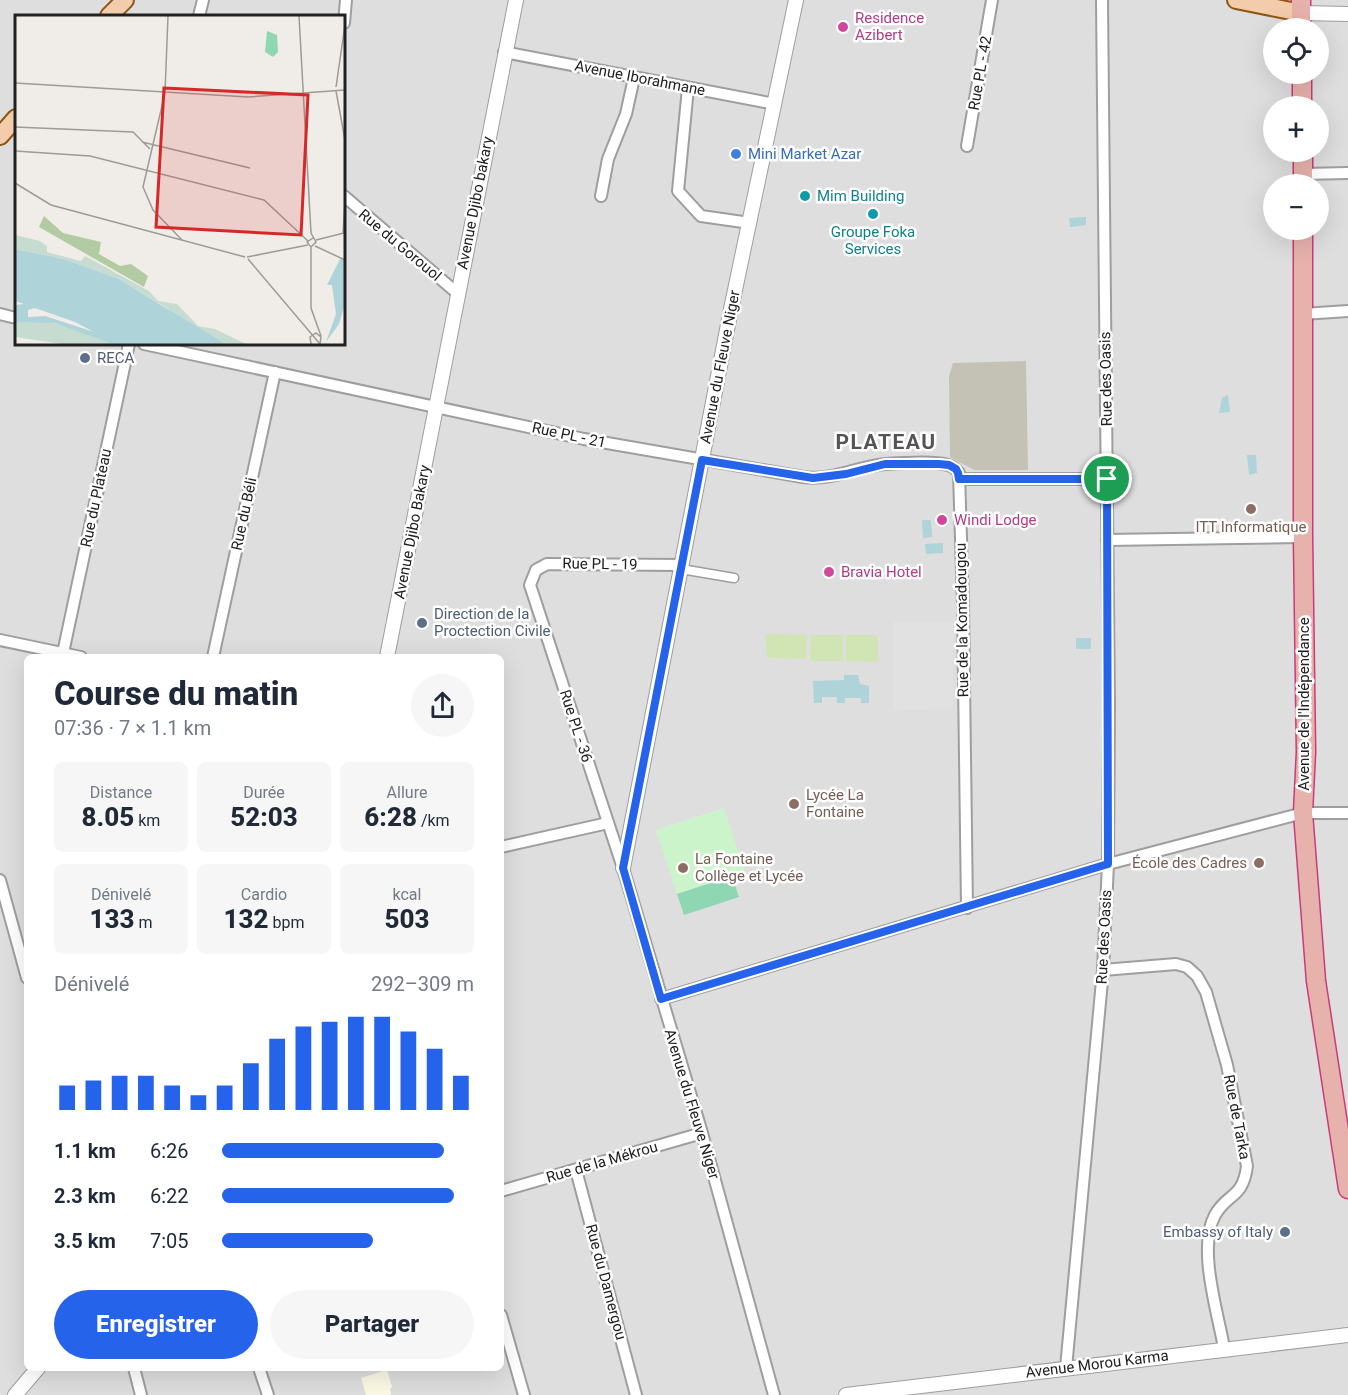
<!DOCTYPE html>
<html lang="fr">
<meta charset="utf-8">
<style>
:root{--surface:#fff;--page:#f6f6f7;--text:#1f2937;--muted:#747a83;--accent:#2563eb}
body{margin:0;font-family:Roboto,sans-serif;background:var(--page);color:var(--text);height:100vh;display:flex;flex-direction:column;font-size:22px;white-space:nowrap}
*{box-sizing:border-box;margin:0}
p{font-size:20px;color:var(--muted)}
.icon{flex:none;width:33px;height:33px;fill:none;stroke:currentColor;stroke-width:2;stroke-linecap:round;stroke-linejoin:round}
.map{position:relative;flex:1;overflow:hidden}
.panel{position:absolute;left:24px;top:654px;width:480px;height:717px;display:flex;flex-direction:column;background:var(--surface);border-radius:9px;box-shadow:0 6px 24px #0002}
.panel>*{flex:none}
.tools{position:absolute;left:1263px;top:18px;display:grid;gap:12px}
.tools a{display:grid;place-items:center;width:66px;height:66px;border-radius:50%;background:var(--surface);box-shadow:0 6px 24px #0002;font-size:30px}
.pin{position:absolute;display:grid;place-items:center;width:51px;height:51px;color:#fff;margin:-26px;border:3px solid #fff;border-radius:50%;box-shadow:0 2px 6px #0007}
.round{display:grid;place-items:center;flex:none;width:63px;height:63px;border-radius:32px;background:var(--page)}
.head{display:flex;align-items:center;justify-content:space-between;height:102px;padding:0 30px}
h1{font-size:33px;font-weight:800;line-height:45px}
.metrics{display:grid;grid-template-columns:repeat(3,1fr);gap:9px;height:102px;padding:6px 30px}
.metrics div{display:grid;align-content:center;border-radius:9px;background:var(--page);text-align:center}
.metrics b{font-size:26px;font-weight:800}
.metrics small{font-size:16px;font-weight:400}
.metrics p{font-size:16px}
.chart{height:168px;padding:12px 30px}
.chart p{display:flex;justify-content:space-between}
.chart svg{width:100%;height:108px;margin-top:6px;stroke:var(--accent);stroke-width:6}
.action{display:flex;gap:12px;margin-top:auto;padding:12px 30px}
.action a{flex:1;height:69px;border-radius:36px;background:var(--accent);color:#fff;font-size:24px;font-weight:800;line-height:69px;text-align:center}
.action a+a{background:var(--page);color:var(--text)}
ul{padding:0 30px;list-style:none;font-size:20px}
li{display:grid;grid-template-columns:96px 72px 1fr;align-items:center;height:45px}
li i{height:15px;border-radius:8px;background:var(--accent)}
.map>svg:first-child{display:block}
.residential{fill:#dedede;fill-rule:evenodd}
.education{fill:#fcfae5}
.construction{fill:#c4c2b4}
.grass{fill:#d1e4b4}
.park{fill:#ccf4cb}
.pitch{fill:#8fd6b3}
.parking{fill:#e1e1e1}
.water{fill:#aed3d8}
.lines{fill:none;stroke-linecap:round;stroke-linejoin:round}
.pedestrian-casing{stroke:#9e9e9e;stroke-width:11}
.minor-casing{stroke:#9e9e9e;stroke-width:14}
.tertiary-casing{stroke:#9e9e9e;stroke-width:16}
.primary-casing{stroke:#8d5611;stroke-width:20}
.trunk-casing{stroke:#c93b7a;stroke-width:21}
.pedestrian{stroke:#fff;stroke-width:8}
.minor{stroke:#fff;stroke-width:10}
.tertiary{stroke:#fff;stroke-width:14}
.primary{stroke:#f2ccab;stroke-width:16}
.trunk{stroke:#e8b2ac;stroke-width:18}
.route-casing{stroke:#fff;stroke-width:12}
.route{stroke:#2563eb;stroke-width:8}
.hotel-dot{fill:#d1479c;stroke:#fff;stroke-width:2}
.shop-dot{fill:#3f7fe0;stroke:#fff;stroke-width:2}
.culture-dot{fill:#0f9aa8;stroke:#fff;stroke-width:2}
.service-dot{fill:#5c6f8a;stroke:#fff;stroke-width:2}
.education-dot{fill:#8d6e63;stroke:#fff;stroke-width:2}
.labels{text-anchor:middle;stroke-width:5;stroke-linejoin:round;paint-order:stroke}
.hotel-label{font-size:15px;fill:#b23c85;stroke:#fff;text-anchor:start}
.street-label{font-size:15px;fill:#212121;stroke:#fff}
.shop-label{font-size:15px;fill:#366cbe;stroke:#fff;text-anchor:start}
.culture-label{font-size:15px;fill:#0d838f;stroke:#fff;text-anchor:start}
.service-label{font-size:15px;fill:#4e5e75;stroke:#fff;text-anchor:start}
.education-label{font-size:15px;fill:#785e54;stroke:#fff;text-anchor:start}
.district-label{font-size:21px;font-weight:bold;letter-spacing:1.5px;fill:#545454;stroke:#fff}
.inset-road{fill:none;stroke:#9d9b98;stroke-width:1.5}
.view{fill:#d62828;fill-opacity:0.15;stroke:#d62828;stroke-width:3}
.inset-edge{fill:none;stroke:#212121;stroke-width:3}
</style>
<div class="map">
<svg width="1348" height="1395" viewBox="0 0 1348 1395">
<rect width="100%" height="100%" fill="#f0ede8"/>
<path class="residential" d="M0,0h1348v1395h-1348zM16,16h328v328h-328zM1274,28h44v46h-44zM1274,106h44v46h-44zM1274,184h44v46h-44zM27,657h474v711h-474z"/>
<path class="education" d="M387,1370l5,17 -2,2 1,6h-25l-5,-17z"/>
<path class="construction" d="M1026,361l2,109h-54l-24,-13 -1,-81 4,-13z"/>
<path class="grass" d="M766,634l41,1 -1,24 -39,-1z
M811,635h32v26h-33z
M846,635h32v27l-32,-1z"/>
<path class="park" d="M724,808l21,64 -68,22 -21,-64z"/>
<path class="pitch" d="M732,876l7,21 -55,18 -7,-21z"/>
<path class="parking" d="M893,622h60v86l-60,2z"/>
<path class="water" d="M1086,217v8l-16,2 -1,-9z
M1228,395l2,17 -11,1 3,-15z
M1247,455h9l1,18 -8,2z
M922,520h9l1,17 -9,1z
M943,543v10l-17,1 -1,-10z
M1076,638h15v11h-15z
M844,675h14l2,9 9,2v17h-8v-5h-16v5h-8v-6h-15v6h-8l-1,-22 31,-1z"/>
<g class="lines">
<g class="pedestrian-casing">
<path id="pedestrian" d="M681,569l53,9"/>
</g>
<g class="minor-casing">
<path id="minor" d="M199,16l4,-16
M344,23l2,-23
M504,52l271,52
M688,88l-10,103 23,25 49,7
M967,146l25,-146
M1303,174l45,-1
M344,196l113,97
M601,196l7,-37 18,-45 8,-36
M0,314l16,4
M1303,314l45,-3
M144,344l440,95 219,38c30,4 55,-11 83,-13 14,-1 50,-3 62,1 4,1 8,4 11,8l4,131 4,304
M959,479h148
M1107,540l196,-3
M682,565l-135,-1 -11,6 -6,15 93,283 79,265 72,262
M0,640l81,17
M63,653l66,-309
M213,657l62,-285
M501,847l107,-24
M0,880l27,98
M1103,970l73,-6 11,3 10,9 9,16 21,73 20,101c-4,33 -20,27 -32,49 -18,33 3,98 9,133
M661,999l447,-135 195,-51h45
M576,1170l60,225
M501,1191l201,-58
M501,1315l23,80
M134,1368l7,27
M259,1368l9,27
M1066,1368l37,-398 5,-106 1,-159 -7,-705"/>
</g>
<g class="tertiary-casing">
<path id="tertiary" d="M1301,13l47,1
M387,657l129,-657
M623,868l108,-559 65,-309
M15,1395l23,-27
M846,1395l502,-60"/>
</g>
<g class="primary-casing">
<path id="primary" d="M1236,0l65,13
M109,16l16,-16
M0,136l16,-18"/>
</g>
<g class="trunk-casing">
<path id="trunk" d="M1301,0v28
M1302,74v32
M1303,152v32
M1303,230v307l3,215 -3,61 13,168 32,208"/>
</g>
<use href="#pedestrian" class="pedestrian"/>
<use href="#minor" class="minor"/>
<use href="#tertiary" class="tertiary"/>
<use href="#primary" class="primary"/>
<use href="#trunk" class="trunk"/>
</g>
<g class="lines">
<g class="route-casing">
<path id="route" d="M702,460l111,18 33,-4 39,-10h54l10,1 7,4 2,4 1,6h148l1,385 -447,135 -38,-131z"/>
</g>
<use href="#route" class="route"/>
</g>
<g class="hotel-dot">
<circle cx="843" cy="27" r="6"/>
<circle cx="942" cy="520" r="6"/>
<circle cx="829" cy="572" r="6"/>
</g>
<circle class="shop-dot" cx="736" cy="154" r="6"/>
<g class="culture-dot">
<circle cx="805" cy="196" r="6"/>
<circle cx="873" cy="214" r="6"/>
</g>
<g class="service-dot">
<circle cx="85" cy="358" r="6"/>
<circle cx="422" cy="623" r="6"/>
<circle cx="1285" cy="1232" r="6"/>
</g>
<g class="education-dot">
<circle cx="1251" cy="509" r="6"/>
<circle cx="794" cy="804" r="6"/>
<circle cx="1259" cy="863" r="6"/>
<circle cx="683" cy="868" r="6"/>
</g>
<g class="labels">
<g class="hotel-label">
<text x="855" y="23">Residence<tspan x="855" dy="17">Azibert</tspan></text>
<text x="954" y="525">Windi Lodge</text>
<text x="841" y="577">Bravia Hotel</text>
</g>
<g class="street-label">
<text transform="translate(980 73) rotate(-80)" y="5">Rue PL - 42</text>
<text transform="translate(640 78) rotate(11)" y="5">Avenue Iborahmane</text>
<text transform="translate(475 203) rotate(-79)" y="5">Avenue Djibo bakary</text>
<text transform="translate(400 245) rotate(40)" y="5">Rue du Gorouol</text>
<text transform="translate(720 367) rotate(-79)" y="5">Avenue du Fleuve Niger</text>
<text transform="translate(1106 379) rotate(-91)" y="5">Rue des Oasis</text>
<text transform="translate(569 435) rotate(12)" y="5">Rue PL - 21</text>
<text transform="translate(96 498) rotate(-78)" y="5">Rue du Plateau</text>
<text transform="translate(244 514) rotate(-78)" y="5">Rue du Béli</text>
<text transform="translate(412 532) rotate(-79)" y="5">Avenue Djibo Bakary</text>
<text transform="translate(600 564) rotate(1)" y="5">Rue PL - 19</text>
<text transform="translate(962 620) rotate(-91)" y="5">Rue de la Komadougou</text>
<text transform="translate(1304 704) rotate(-90)" y="5">Avenue de l'Indépendance</text>
<text transform="translate(576 726) rotate(72)" y="5">Rue PL - 36</text>
<text transform="translate(1104 937) rotate(-87)" y="5">Rue des Oasis</text>
<text transform="translate(692 1104) rotate(73)" y="5">Avenue du Fleuve Niger</text>
<text transform="translate(1237 1117) rotate(79)" y="5">Rue de Tarka</text>
<text transform="translate(602 1162) rotate(-16)" y="5">Rue de la Mékrou</text>
<text transform="translate(606 1282) rotate(75)" y="5">Rue du Damergou</text>
<text transform="translate(1097 1364) rotate(-7)" y="5">Avenue Morou Karma</text>
</g>
<g class="shop-label">
<text x="748" y="159">Mini Market Azar</text>
</g>
<g class="culture-label">
<text x="817" y="201">Mim Building</text>
<text x="873" y="237" text-anchor="middle">Groupe Foka<tspan x="873" dy="17">Services</tspan></text>
</g>
<g class="service-label">
<text x="97" y="363">RECA</text>
<text x="434" y="619">Direction de la<tspan x="434" dy="17">Proctection Civile</tspan></text>
<text x="1273" y="1237" text-anchor="end">Embassy of Italy</text>
</g>
<g class="education-label">
<text x="1251" y="532" text-anchor="middle">ITT Informatique</text>
<text x="806" y="800">Lycée La<tspan x="806" dy="17">Fontaine</tspan></text>
<text x="695" y="864">La Fontaine<tspan x="695" dy="17">Collège et Lycée</tspan></text>
<text x="1247" y="868" text-anchor="end">École des Cadres</text>
</g>
<g class="district-label">
<text x="886" y="449">PLATEAU</text>
</g>
</g>
<g transform="translate(15 15)">
<rect width="330" height="330" fill="#f0ede8"/>
<path d="M29,201l19,17 38,9 -2,12 21,12 11,-2 17,12 -4,11 -105,-60z" fill="#b2cba2"/>
<path d="M0,220l25,6 7,5v6l34,9 4,-5 64,35 9,10 19,3 21,22 17,3 31,15h-20l-107,-65 -55,-20 -49,-10zM29,306l27,6 41,17h-50l-47,-7v-15z" fill="#c7dcd0"/>
<path d="M252,16l10,4 1,17 -5,5 -8,-5z" fill="#8fd6b3"/>
<path d="M0,234l49,10 55,20 50,31 3,-4 -2,4 56,34h-114l-57,-21 -40,-1v-17l9,-1 -9,-3zM20,293l40,14 19,10 -49,-16 -17,1v-7zM325,244l5,1v44l-6,20 -13,18 10,-28 -4,-29h-5z" fill="#aed3d8" fill-rule="evenodd"/>
<path class="inset-road" d="M284,1l12,217 5,9 -5,5 -4,-5 6,-4M0,68l233,14 97,-7M321,72l9,-62M321,76l9,49M150,77l3,-76M150,78l-22,94 10,23 29,30M0,112l118,5 17,17M127,127l108,26M0,136l75,5 174,44 44,41M0,168l36,22 194,52M328,219l2,-33M301,225l28,-7M300,231l30,14M296,232v61l10,28M232,242l61,-12M233,244l72,85M296,329l-1,-7 6,-4 5,4 -1,7"/>
<path class="view" d="M149,73l144,7 -7,140 -145,-8z"/>
<rect width="330" height="330" class="inset-edge"/>
</g>
</svg>
<div class="tools">
<a><svg class="icon" aria-label="locate" viewBox="0 0 24 24"><circle cx="12" cy="12" r="6"/><path d="M12 2v4M12 18v4M2 12h4M18 12h4"/></svg></a>
<a>+</a>
<a>−</a>
</div>
<div class="pin" style="left:1107px;top:479px;background:#1e9e55"><svg class="icon" aria-label="arrive" viewBox="0 0 24 24"><path d="M6 21V4h12l-3 4 3 4H6"/></svg></div>
<section class="panel">
<div class="head"><div><h1>Course du matin</h1><p>07:36 · 7 × 1.1 km</p></div><a class="round"><svg class="icon" aria-label="share" viewBox="0 0 24 24"><path d="M12 15V3M7 8l5-5 5 5M5 13v7h14v-7"/></svg></a></div>
<div class="metrics">
<div><p>Distance</p><b>8.05<small> km</small></b></div>
<div><p>Durée</p><b>52:03</b></div>
<div><p>Allure</p><b>6:28<small> /km</small></b></div>
</div>
<div class="metrics">
<div><p>Dénivelé</p><b>133<small> m</small></b></div>
<div><p>Cardio</p><b>132<small> bpm</small></b></div>
<div><p>kcal</p><b>503</b></div>
</div>
<div class="chart"><p><span>Dénivelé</span>292–309 m</p>
<svg viewBox="0 0 160 44" preserveAspectRatio="none"><path d="M5 44V34M15 44V32M25 44V30M35 44V30M45 44V34M55 44V38M65 44V34M75 44V25M85 44V15M95 44V10M105 44V8M115 44V6M125 44V6M135 44V12M145 44V19M155 44V30"/></svg>
</div>
<ul>
<li><b>1.1 km</b>6:26<i style="width:88%"></i></li>
<li><b>2.3 km</b>6:22<i style="width:92%"></i></li>
<li><b>3.5 km</b>7:05<i style="width:60%"></i></li>
</ul>
<div class="action"><a>Enregistrer</a><a>Partager</a></div>
</section>
</div>
